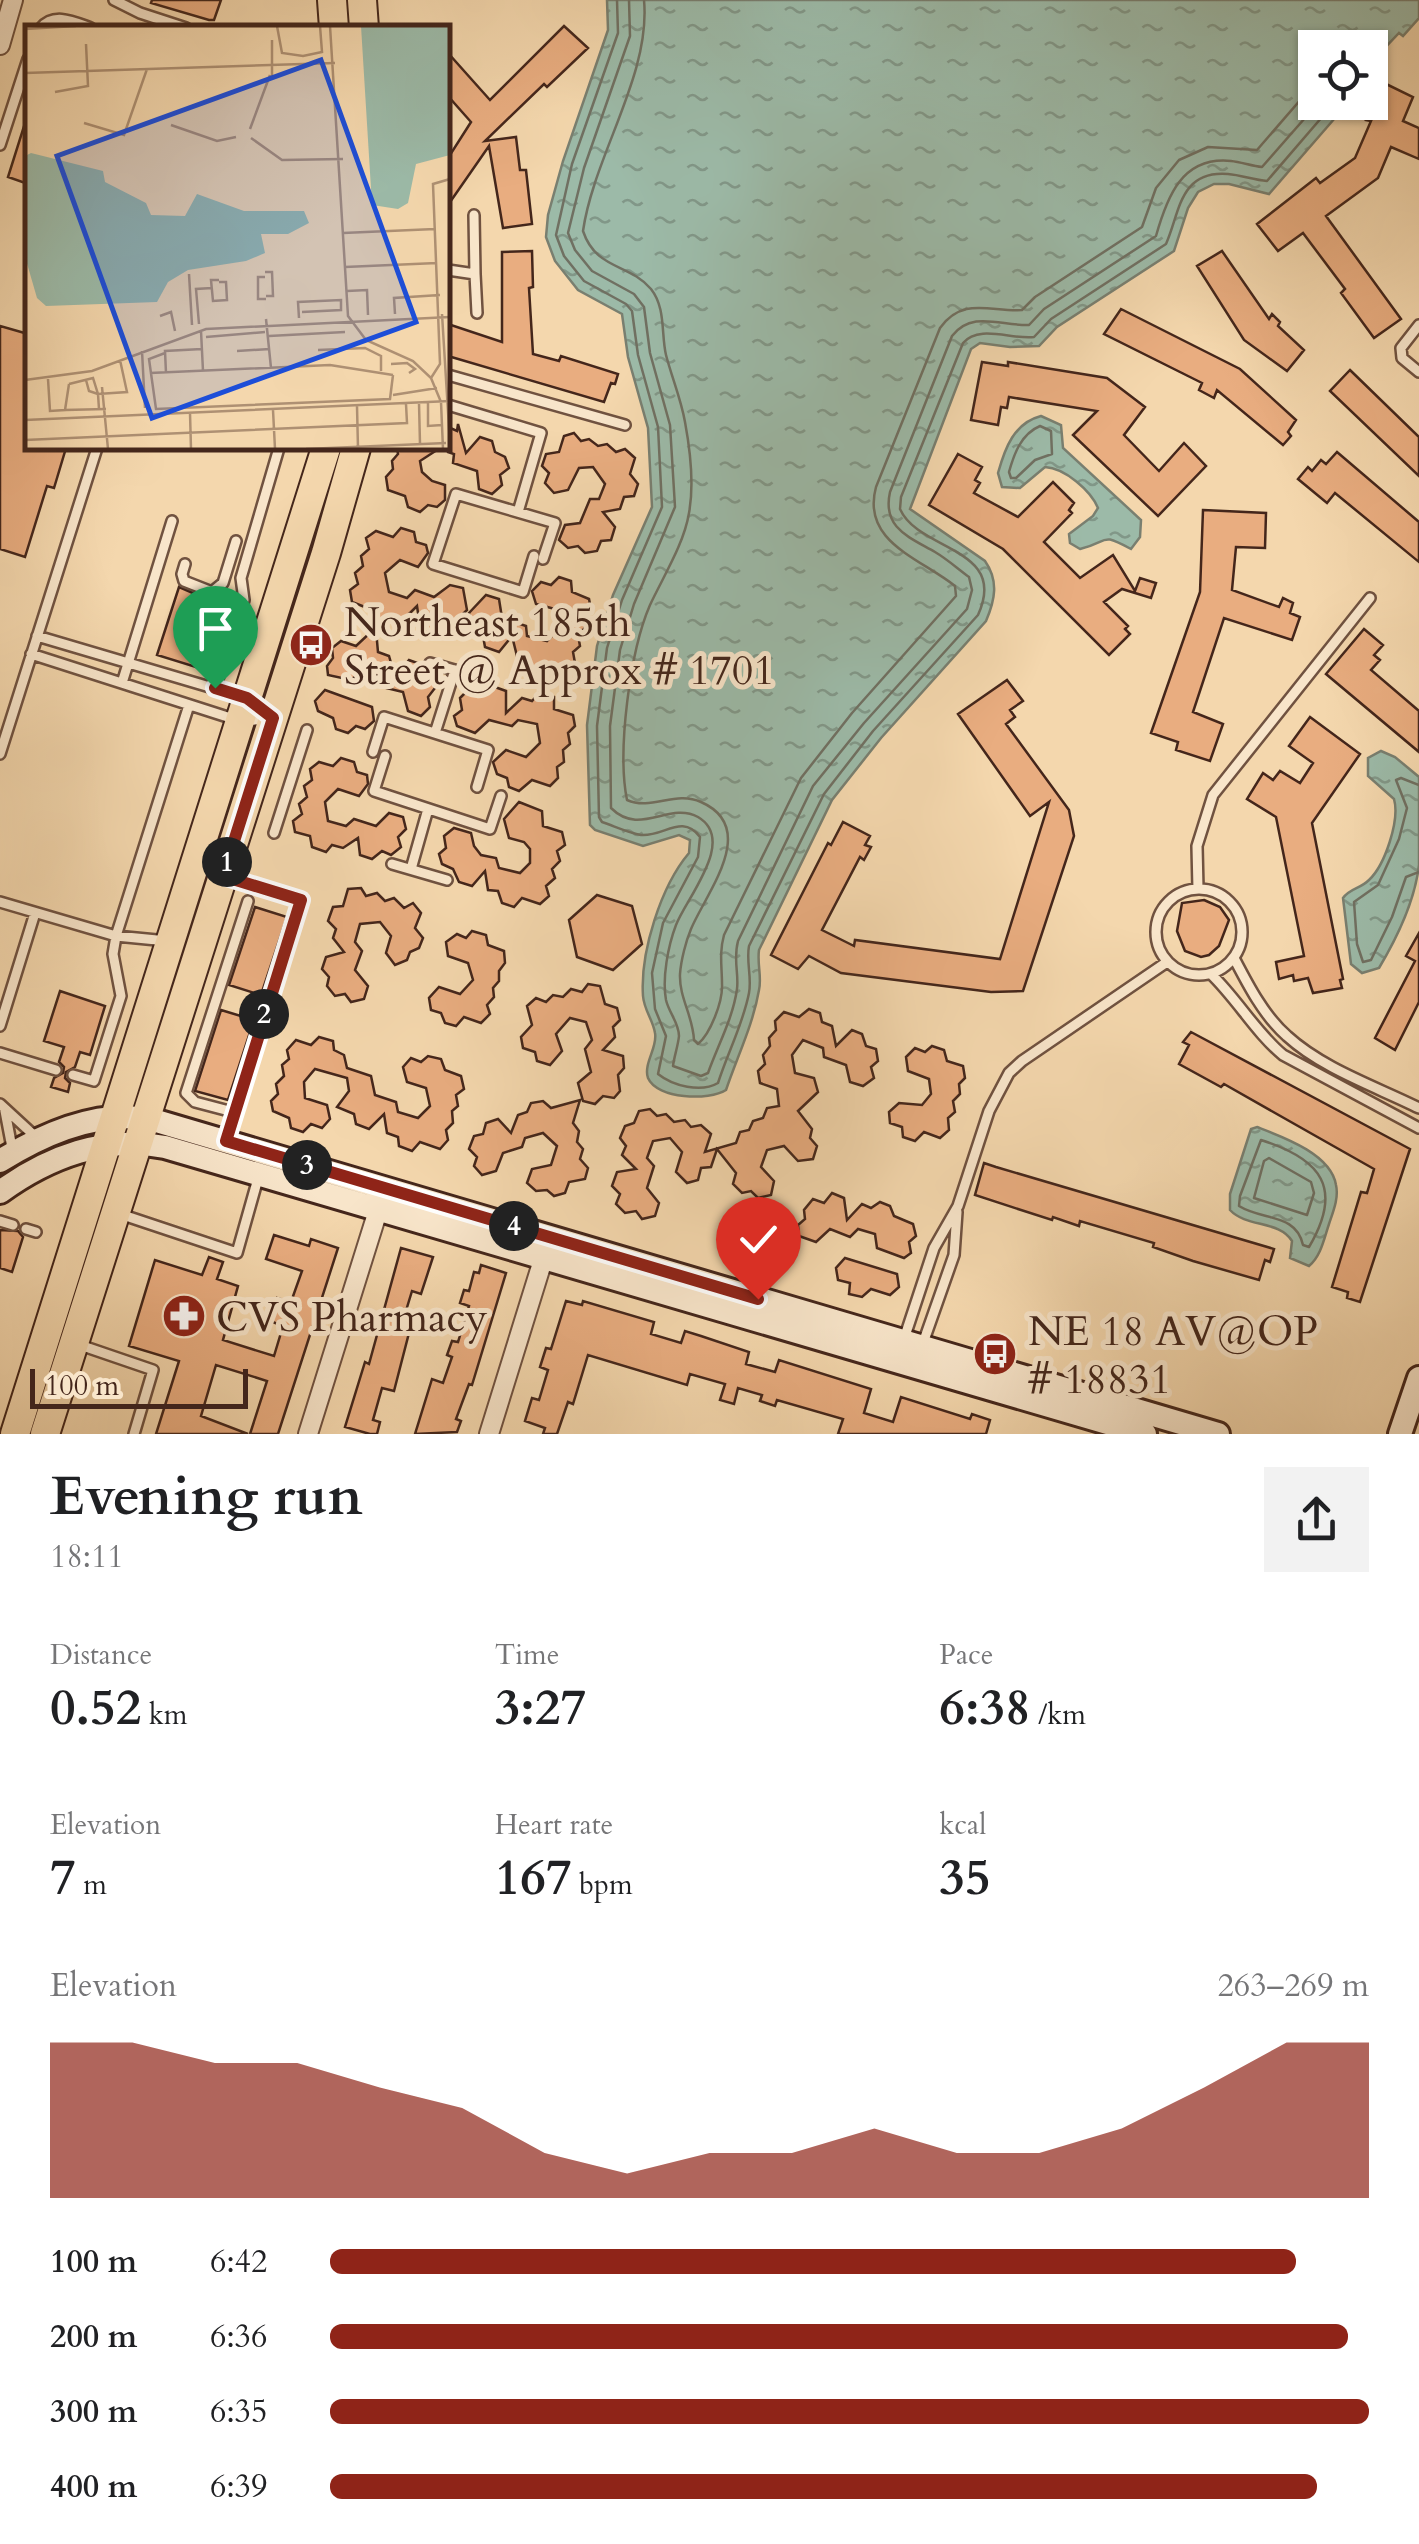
<!DOCTYPE html>
<meta charset="utf-8">
<style>
:root{--surface:#fff;--page:#f2f2f2;--text:#202124;--muted:#757577;--accent:#8f2418}
body{margin:0;font-family:Cardo,serif;background:var(--page);color:var(--text);height:100vh;display:flex;flex-direction:column;font-size:38px;white-space:nowrap}
*{box-sizing:border-box;margin:0}
p{font-size:32px;color:var(--muted)}
.icon{flex:none;width:55px;height:55px;fill:none;stroke:currentColor;stroke-width:2;stroke-linecap:round;stroke-linejoin:round}
.map{position:relative;height:1434px;overflow:hidden}
.panel{display:flex;flex-direction:column;background:var(--surface);flex:1}
.panel>*{flex:none}
.fabs{position:absolute;left:1298px;top:30px;display:grid;gap:20px}
.fabs a{display:grid;place-items:center;width:90px;height:90px;border-radius:0px;background:var(--surface);box-shadow:0 2px 8px #0004;font-size:50px}
.scale{position:absolute;left:30px;bottom:25px;width:218px;box-sizing:border-box;padding-left:10px;border:5px solid #44261b;border-top:0;font-size:28px;line-height:35px;white-space:nowrap;color:#44261b;-webkit-text-stroke:8px #f8e5ca;paint-order:stroke}
.pin{position:absolute;display:grid;place-items:center;width:85px;height:85px;color:#fff;margin:-102px -42px;border-radius:50% 50% 50% 0;rotate:-45deg;box-shadow:0 0 10px #0007}
.pin .icon{rotate:45deg}
.km{position:absolute;width:50px;height:50px;margin:-25px;border-radius:50%;background:#222;color:#fff;font-size:28px;line-height:50px;text-align:center}
.round{display:grid;place-items:center;flex:none;width:105px;height:105px;border-radius:0px;background:var(--page)}
.head{display:flex;align-items:center;justify-content:space-between;height:170px;padding:0 50px}
h1{font-size:55px;font-weight:600;line-height:75px}
.metrics{display:grid;grid-template-columns:repeat(3,1fr);gap:15px;height:170px;padding:10px 50px}
.metrics div{display:grid;align-content:center}
.metrics b{font-size:50px;font-weight:600}
.metrics small{font-size:28px;font-weight:400}
.metrics p{font-size:28px}
.chart{height:280px;padding:20px 50px}
.chart p{display:flex;justify-content:space-between}
.chart svg{width:100%;height:180px;margin-top:10px;fill:var(--accent);opacity:.7}
ul{padding:0 50px;list-style:none;font-size:32px}
li{display:grid;grid-template-columns:160px 120px 1fr;align-items:center;height:75px}
li i{height:25px;border-radius:12px;background:var(--accent)}
.map>svg:first-child{display:block}
.water{fill:url(#water-ripples);stroke:#797f70;stroke-width:2.5}
.lines{fill:none;stroke-linecap:round;stroke-linejoin:round}
.shore{stroke:#707062;stroke-width:2.5}
.building{fill:#e9ad80;stroke:#44261b;stroke-width:2.5}
.lane-casing{stroke:#705240;stroke-width:14}
.street-casing{stroke:#705240;stroke-width:22}
.secondary-casing{stroke:#44261b;stroke-width:28}
.primary-casing{stroke:#44261b;stroke-width:32}
.lane{stroke:#f8e5ca;stroke-width:9}
.street{stroke:#f8e5ca;stroke-width:18}
.secondary{stroke:#f8e5ca;stroke-width:22}
.primary{stroke:#f4d7ad;stroke-width:28}
.route-casing{stroke:#fff;stroke-width:20}
.route{stroke:#8f2418;stroke-width:12}
.labels{text-anchor:middle;stroke-width:10;stroke-linejoin:round;paint-order:stroke}
.poi-label{font-size:42px;fill:#44261b;stroke:#f8e5ca;text-anchor:start}
.inset-road{fill:none;stroke:#ae9073;stroke-width:2.5}
.view{fill:#1d4ed8;fill-opacity:0.15;stroke:#1d4ed8;stroke-width:5}
.inset-edge{fill:none;stroke:#44261b;stroke-width:5}
</style>
<div class="map">
<svg width="1419" height="1434" viewBox="0 0 1419 1434">
<defs>
<pattern id="water-ripples" width="26" height="14" patternUnits="userSpaceOnUse" patternTransform="scale(2.5)"><rect width="26" height="14" fill="#9cbaa8"/><path d="M2 4q2-2 4 0t4 0M15 11q2-2 4 0t4 0" fill="none" stroke="#819788"/></pattern>
</defs>
<rect width="100%" height="100%" fill="#f4d7ad"/>
<filter id="stains"><feTurbulence type="fractalNoise" baseFrequency=".002" numOctaves="4"/><feColorMatrix values="0 0 0 0 .2 0 0 0 0 .09 0 0 0 0 .02 0 0 0 .5 -.17"/></filter>
<radialGradient id="worn" r=".72"><stop offset=".6" stop-color="#630" stop-opacity="0"/><stop offset="1" stop-color="#630" stop-opacity=".3"/></radialGradient>
<path class="water" d="M607,0h812v18l-16,18 -4,-3 -18,19 -11,23v-27h-55v54l33,1 -79,91 -40,-10h-15l-16,8 -10,16 -14,43 -117,76 -18,19 -29,1 -30,-4 -9,6 -61,160 75,52c14,20 10,39 1,60l-105,117 -49,62 -73,150c-2,14 3,27 0,40 -6,35 -22,67 -33,100 -17,11 -69,9 -78,-12 -5,-14 10,-31 7,-45 -2,-13 -11,-23 -12,-37 -3,-44 18,-110 46,-143l1,-13 -11,-5 -36,11 -48,-16 -5,-5 -3,-100 10,-79 16,-51 39,-88 -4,-79 -20,-71 -6,-43 -44,-24 -23,-29 -9,-24 2,-22 15,-54 45,-131z
M1041,416l20,9 2,23 78,72 -1,17 -9,12c-32,-17 -20,-8 -51,0l-10,-6 -1,-9 24,-18 5,-8c-7,-17 -33,-40 -53,-41l-25,21 -18,-1 -4,-14c7,-25 16,-50 43,-57z
M1381,751l14,6 24,20c0,28 0,59 0,88 -4,35 -22,73 -40,103l-17,5 -11,-9 -8,-66c7,-10 17,-9 26,-18 16,-15 31,-60 25,-81l-26,-23v-18z
M1257,1127c26,10 74,27 79,58 3,13 -3,27 -7,39 -5,15 -8,32 -20,42l-19,-8 2,-17c-13,-21 -45,-13 -62,-31v-16l21,-65z"/>
<g class="lines">
<path class="shore" d="M617,0l1,33 -46,131 -16,71 8,21 20,25 42,23 6,7 6,44 20,72 4,80 -40,93 -15,48 -10,78 2,91 3,5c12,4 27,11 39,13 23,2 41,-22 59,2l-2,20 -35,66 -11,50 3,36 11,27 -8,38c15,12 43,19 60,9 10,-31 25,-59 31,-90 3,-16 -3,-31 0,-47l75,-152 49,-63 105,-116c31,-68 -59,-63 -78,-106l1,-12 62,-154c16,-19 49,-3 71,-6l17,-18 115,-75c14,-31 13,-74 62,-70 13,1 26,6 39,7l68,-79
M629,0l1,36 -46,132 -16,65 7,17 17,21 42,23 10,13 6,46 20,72 5,82 -41,97 -14,46 -10,76 1,82c29,29 58,-7 87,9 39,23 -11,80 -22,108 -8,21 -14,53 -10,75 3,13 13,23 13,36 -1,10 -5,21 -6,30l28,10 7,-3c10,-28 25,-55 29,-84 2,-16 -4,-29 1,-48l75,-155 51,-63 103,-114 5,-19 -3,-13c-11,-8 -22,-18 -34,-25 -26,-15 -53,-24 -45,-60l62,-156c20,-26 49,-10 77,-11l15,-16 112,-73c11,-39 26,-80 75,-75 10,1 21,5 31,6l57,-65
M644,0c7,75 -50,155 -61,231 13,39 46,32 68,58 15,19 10,45 15,66 6,23 15,44 19,67 5,27 9,64 4,91 -5,31 -26,64 -39,92 -20,46 -33,146 -23,195 25,11 48,-10 74,2 59,26 5,91 -10,127 -5,12 -10,31 -11,45 -1,24 13,42 14,66l4,4c12,-10 25,-42 24,-60 0,-17 -3,-31 2,-49l77,-157 51,-65 104,-117 -1,-10c-35,-28 -94,-44 -79,-99l64,-159c23,-32 50,-16 82,-18l13,-13 107,-70 14,-39 23,-28 29,-13 49,3 58,-67
M1040,426l11,5 1,23 -17,6 -19,18h-5l-2,-6c5,-18 12,-38 31,-46z
M1419,785l-18,-7 -5,2 11,28 -8,31 -21,46 -24,17 3,42 6,18 8,-2 21,-43 14,-40 13,-5
M1261,1140c60,19 83,48 48,107l-6,-2c-7,-32 -40,-24 -64,-39l1,-10z
M1269,1158l42,24 3,11 -7,22 -53,-17 10,-37z"/>
</g>
<path class="building" d="M152,0h69l-7,20h-5l-58,-17z
M564,26l24,22 -41,39 -3,-3 -59,57 31,-4 4,33h6l6,54 -29,4 -14,-82 -41,59v-47l23,-36 -23,-26v-43l42,47z
M1382,82l31,15 -10,24 16,7v31l-28,-12 -13,31 -52,38 75,103 -27,19 -33,-45 4,-4 -42,-56 -25,18 -21,-27 59,-46 4,5 35,-25 16,-37 -5,-1z
M25,123h3v61l-20,-7z
M532,251l1,36 -4,1 4,66 26,7 2,-5 57,18 -3,10 -4,-1 -7,19 -156,-46v-32l54,18v-90z
M1222,251l47,68 3,-5 8,8 -2,4 26,24 -17,21 -43,-31 -47,-74z
M1121,309l119,60 56,51 -8,12 3,4 -8,9 -66,-55 -3,8 -15,-8 3,-7 -98,-49z
M0,326l28,8v114h38l-12,40 -7,-2 -22,71 -25,-8z
M982,362l26,4v-4l99,16 38,29 -21,28 35,36 25,-28 22,23 -48,50 -85,-81 24,-24 -88,-14 -2,11 -6,-1 -3,18 -27,-5z
M1350,370l69,67v39l-89,-85z
M458,424l8,29 14,-16 12,4 3,11 10,5 4,11 -9,7 2,10 -10,9 -13,-5 -2,-18 -24,-8 1,-9 -6,-2v-25l9,4z
M574,433l7,8 8,-2 9,7 9,-2 9,8 9,-3 10,9 -5,16 8,10 -4,12 -10,1 -4,12 -17,3 12,15 -4,13 -10,1 -4,10 -12,2 -7,-7 -10,2 -9,-8 6,-15 15,-2 10,-24h9l6,-15 -12,-17 -14,1 -11,22 -14,3 -9,-10 4,-10 -7,-7 4,-12 13,-2 5,-16z
M397,448h43l-20,13 2,11 10,9 13,4v15l-8,7 -9,-2 -8,7 -12,-5 -3,-11 -17,-6 -2,-13 7,-8 -1,-8 6,-7z
M1337,452l82,70v40l-84,-69 -8,10 -29,-24 10,-12 4,4 9,-11 5,4z
M958,454l24,13 -7,13 5,3 -6,10 44,24 35,-35 21,21 -5,7 3,3 -28,29 36,36 33,-23 22,36 5,-13 16,5 -5,15 -29,-9 -18,13 24,24 -3,3 5,5 -21,21 -106,-106 -74,-44z
M1203,510l63,3 -1,35 -29,-1 -4,43 47,17 4,-9 10,5 -3,10 10,4 -8,23 -68,-22 -31,94 30,12 -13,37 -34,-11 2,-8 -27,-9 49,-141z
M401,528l13,4 2,10 10,3 2,8 -10,14 -18,-7 -15,13 4,19 18,6 8,-8 19,7 16,-12 13,3 4,22 -16,16 -9,-4 -9,10 -13,-5 -3,-21 -14,14 -11,-3 -16,13 2,22 11,4 6,21 14,-17 11,4 3,11 10,4 2,9 -7,9 2,10 -9,9 -13,-5 -5,-19 -21,-5 -2,-11 -18,-5 -11,9 -23,-5 -1,-9 6,-8 -1,-10 9,-7 15,5 16,-15 -2,-22 -18,-7 -2,-12 8,-6 -3,-11 8,-7 -2,-10 8,-7 -3,-11 10,-7 17,6z
M559,577l12,4 1,11 17,7 2,10 -7,8 1,11 -7,7 2,11 -7,6 2,11 -9,7 -16,-6 -7,8 -13,-3 -2,-9 -11,-4 -5,-20 -13,16 -14,-5 -2,-11 -8,-3 -6,-20 17,-18 13,4 3,19 24,8 1,10 20,5 13,-13 -5,-19 -19,-5 -4,-13 9,-9 10,3z
M179,587l30,13 12,-1 -22,69 -42,-13z
M1364,629l19,16 -9,10 6,5 -9,10 48,41v41l-93,-78z
M1007,680l16,21 -13,9 5,7 -9,7 63,86 5,26 -51,155 -32,1 -150,-19 -32,-17 -11,13 -27,-14 57,-112 3,2 12,-23 27,14 -5,9 6,2 -7,13 -4,-3 -38,73 32,16 1,-6 145,19 49,-157 -19,14 -72,-102z
M492,686l14,5v22l16,-15 10,3 8,-9 14,5v12l19,6 2,11 -7,7 2,11 -7,6 1,12 -7,5 1,11 -8,8 -18,-6 -13,11 -10,-4 -2,-9 -10,-4 -4,-12 13,-12 20,7 14,-14 -3,-19 -19,-4 -6,6 -23,-6 -14,13 -18,-7 -3,-10 8,-6 -2,-12 8,-8 16,4z
M325,690l47,17 2,14 -9,8 -9,-3 -8,7 -12,-4 -3,-11 -15,-7 -3,-10z
M1310,717l50,37 -48,69 31,156 -3,1 2,8 -29,5 -5,-15 -14,3 -1,-6 -14,4 -3,-17 28,-6 -28,-139 -29,-18 16,-26 10,7 7,-9 20,12 13,-20 -24,-17z
M341,758l13,4 3,10 10,3 1,9 -9,12 -21,-7 -13,13 3,19 18,5 8,-7 22,7 13,-13 14,4 3,12 -8,8 3,10 -10,8 -9,-4 -10,8 -12,-4 -2,-17 -15,10 -11,-3 -6,7 -14,-5 -2,-11 -15,-4 -2,-11 9,-7 -3,-10 8,-7 -3,-11 8,-6 -2,-11 9,-7 14,4z
M519,802l23,9 1,15 19,6 3,13 -8,6 3,10 -8,8 3,9 -9,8 3,10 -9,8 -18,-6 -8,9 -12,-4 -4,-12 -10,-1 -3,-19 -13,15 -13,-4 -6,-13 -11,-5 -3,-10 7,-6 -2,-12 10,-8 17,5 3,13 7,9 15,3 3,10 21,5 10,-10v-14l-6,-7 -15,-4 -5,-19z
M361,888l5,8 11,-3 8,8 9,-3 10,10 9,-5 8,10 -6,15 8,10 -4,10 -9,4 -3,8 -12,5 -9,-12 5,-17 -11,-14 -20,2 -5,18 7,9 -7,19 13,16 -4,13 -13,3 -6,-8 -10,2 -8,-10 2,-9 -7,-8 4,-12 18,-5 -11,-14 3,-9 -8,-8 5,-14 10,-1 5,-17z
M597,895l35,11 10,38 -29,26 -36,-13 -8,-37z
M1204,900l16,7 9,13 -10,26 -10,9 -8,2 -16,-6 -8,-20 5,-28z
M255,907l32,10 -26,78 -32,-10z
M472,931l14,4 2,10 16,6 1,12 -6,8v10l-6,7 1,9 -7,8 3,9 -9,9 -17,-6 -8,9 -11,-3 -4,-10 -10,-3 -2,-12 10,-11 21,7 13,-14 -5,-17 -20,-7 -2,-14 11,-8 9,4z
M1419,933v69l-24,48 -20,-12 40,-77 -9,-5z
M588,984l12,2 5,18 12,4 3,12 -7,7 2,10 -12,13 20,6 1,12 -6,7 2,16 -6,7 -11,-2 -8,8 -12,-3 -5,-18 13,-11 -6,-23 7,-9 -6,-18 -16,-4 -14,16 6,17 -12,14 -13,-4 -2,-9 -12,-4 -2,-11 11,-12 -5,-19 9,-8 10,4 7,-7 10,2 8,-8 11,3z
M60,991l45,15 -15,49 -10,-3 -5,15 -9,5 -1,6 5,5 -2,9 -17,-5 3,-9 9,-5 1,-6 -5,-5 5,-15 -20,-6z
M809,1009l11,4 2,9 10,4 4,20 16,-16 10,4 4,12 10,3 2,12 -7,6 3,11 -11,8 -13,-4 -4,-17 -22,-8 -1,-9 -20,-8 -11,15 3,18 19,5 4,14 -20,19 14,18 -2,9 7,8 -4,13 -15,2 -14,-15 -17,4 -6,17 13,14 -3,14 -13,3 -7,-7 -9,2 -9,-9 3,-11 -19,-24 -6,18 -10,1 -3,12 -11,3 -11,-11 6,-20 -12,-14 -17,3 -6,17 7,8 -7,22 12,15 -4,13 -13,3 -6,-8 -11,2 -9,-9 4,-10 -8,-8 5,-14 19,-3 -14,-14 4,-9 -6,-8 5,-12 9,-3 5,-12 11,-2 7,7 9,-2 8,8 11,-2 6,7 10,-2 10,9 -6,18 31,-9 4,-11 9,-2 4,-9 10,-3 4,-10 12,-2 -2,-17 -17,-6 -2,-12 7,-7 -2,-9 7,-9 -1,-8 7,-8 -1,-9 9,-9 15,5z
M221,1010l33,10 -26,80 -33,-9z
M1191,1032l219,117 -50,153 -13,-4 1,-6 -16,-5 29,-95 6,1 7,-24 -150,-85 -3,3 -42,-23 10,-19 -6,-3z
M319,1037l14,4 1,9 10,5 3,13 24,8 4,19 21,7 2,10 20,6 12,-12 -4,-18 -19,-6 -4,-15 8,-9 10,4 7,-6 13,3 4,11 16,6 3,13 -8,6 2,11 -6,5 1,12 -7,7 2,10 -8,9 -20,-7 -8,9 -13,-5 -1,-9 -11,-4 -3,-19 -15,15 -13,-5 -2,-10 -17,-7 12,-16 -2,-13 -32,-9 -11,13 1,16 22,7 3,14 -8,9 -11,-4 -8,8 -12,-4 -2,-10 -16,-7 -2,-10 7,-7 -2,-10 8,-8 -2,-11 7,-6 -2,-9 9,-10 15,5z
M932,1046l12,4 3,11 16,5 2,12 -6,6 1,10 -7,7 2,11 -7,6 1,12 -9,8 -16,-6 -9,9 -12,-4 -1,-10 -12,-4 -1,-11 10,-9 23,2 9,-11 -2,-15 -21,-8 -2,-14 9,-9 10,4z
M580,1100l-7,23 6,8 -2,11 6,7 -3,10 8,9 -3,11 -16,3 -4,11 -11,3 -7,-6 -11,1 -9,-8 5,-14 19,-4 6,-19 -14,-13 -18,5 -3,9 -19,6 -7,18 -14,4 -8,-9 3,-9 -8,-8 5,-13 9,-2 3,-11 12,-4 13,14 7,-18 9,-3 4,-9 12,-2 8,7z
M984,1163l12,4 278,82 -4,13 -5,-2 -6,20 -66,-19 -40,-14 1,-4 -74,-22 -1,5 -26,-9 -1,3 -77,-25z
M832,1193l12,5 3,22 15,-16 9,4 9,-6 10,4 4,10 19,8 3,12 -7,6 2,11 -7,5 -27,-10 -2,-14 -17,-5 -8,8 -20,-8 -14,13 -17,-6 -1,-11 7,-6 -1,-9 9,-11 11,4z
M0,1230l18,1 5,6 -11,35 -12,-4z
M274,1235l35,11 2,-7 27,9 -60,186h-28l17,-53 -51,-16 -15,51 47,18h-92l23,-73 -50,-15 26,-86 47,15 7,-18 14,5 -6,17 21,7 -15,54 51,16 9,-30 -13,-5 7,-23 14,4 11,-31 -36,-12z
M401,1248l32,9 -12,37 -9,-3 -7,23 -2,13 7,2 -16,62 -12,-3 -9,32 7,2 -3,12h-7l-25,-7 20,-65 4,2z
M845,1258l52,16 2,13 -9,8 -19,-6 -9,8 -13,-3 1,-11 -12,-3 -2,-12z
M481,1265l25,8 -34,112 -3,-1 -13,35 5,2 -4,11 -42,2 17,-55 11,4 9,-26 -5,-2 5,-14 6,1 11,-36 -9,-3 4,-13 5,1 5,-19 5,1z
M566,1301l16,4 1,-4 71,21 -3,12 30,9 4,-12 16,5 48,16 -3,12 29,8 4,-12 92,29 -7,24 29,9 8,-25 69,22 2,-5 18,6 -4,14h-148l5,-15 -66,-19 -2,6 -15,-5 2,-6 -24,-7 -4,16 -14,-4 5,-16 -35,-10 -3,11 -99,-30 -15,49 -5,-2 -11,32h-14l2,-6 -20,-7 7,-23 7,2 9,-30 -8,-3 6,-19 5,1z"/>
<g class="lines">
<g class="lane-casing">
<path id="lane" d="M114,0l26,13 46,15
M41,28c13,-16 33,-6 50,0
M0,145l28,-86
M448,270l27,4 -1,-59
M475,274l2,39
M1419,325l-18,23 1,10 17,14
M448,375l177,50
M448,405l93,28 -23,79
M534,556l-11,36 -90,-28 23,-70 99,29 -12,36
M185,564l-3,10 2,7 28,11 11,-9 13,-42
M37,636l210,62 24,19
M31,654l209,67 30,-2
M430,663l49,14
M122,683l50,-162
M215,688l29,-88 -3,-22 38,-130
M435,733l20,-63
M373,752l11,-35 104,33 -11,37
M0,754l97,-306
M385,756l-11,35 116,38 11,-33
M274,833l33,-103
M392,864l55,16
M411,869l17,-60
M225,877l76,23 -68,212 -38,-10 -9,-9 62,-192
M1156 932a43 43 0 1 1 86 0a43 43 0 1 1-86 0Z
M1198,889l-1,-43 16,-51 157,-197
M0,902l116,34 51,5
M1234,958c14,27 30,58 53,78 36,33 90,51 132,72
M1211,974c26,25 46,60 72,81l136,73
M0,1026l35,-113
M0,1053l56,17
M73,1075l21,6 27,-85 -8,-42 3,-18 73,-231
M0,1104l38,35
M5,1111l8,42
M120,1214l117,39 22,-78
M0,1221l13,4
M26,1229l10,3
M903,1342l31,-94 24,-42 31,-95 20,-38 13,-12 145,-99
M77,1344l76,26 -19,64
M922,1346l32,-91 3,-43"/>
</g>
<g class="street-casing">
<path id="street" d="M0,45l13,-45
M308,1434l73,-233
M489,1434l58,-187"/>
</g>
<g class="secondary-casing">
<path id="secondary" d="M0,1161c45,-28 100,-52 153,-41l1065,314
M0,1192c48,-35 106,-57 165,-45l980,287
M1400,1434l19,-56"/>
</g>
<g class="primary-casing">
<path id="primary" d="M332,0l2,28
M362,0l2,28
M15,1434l311,-986
M45,1434l281,-881 30,-105"/>
</g>
<use href="#lane" class="lane"/>
<use href="#street" class="street"/>
<use href="#secondary" class="secondary"/>
<use href="#primary" class="primary"/>
</g>
<g class="lines">
<g class="route-casing">
<path id="route" d="M215,688l32,10 26,20 -50,158 78,24 -75,241 532,158"/>
</g>
<use href="#route" class="route"/>
</g>
<defs>
<g id="bus-disc" transform="scale(2.25)"><circle r="9.5" fill="#8f2418" stroke="#f8e5ca"/><path d="M-5-6H5V4H4V6H2V4H-2V6H-4V4H-5ZM-3.5-4V0h7V-4ZM-3.5 1.2v1.5H-2V1.2ZM2 1.2v1.5H3.5V1.2Z" fill="#fff"/></g>
<g id="pharmacy-disc" transform="scale(2.25)"><circle r="9.5" fill="#8f2418" stroke="#f8e5ca"/><path d="M-2-6h4v4h4v4h-4v4h-4v-4h-4v-4h4Z" fill="#fff"/></g>
</defs>
<g fill-rule="evenodd">
<use href="#bus-disc" x="311" y="645"/>
<use href="#pharmacy-disc" x="184" y="1316"/>
<use href="#bus-disc" x="995" y="1354"/>
</g>
<g class="labels">
<g class="poi-label">
<text x="344" y="636">Northeast 185th<tspan x="344" dy="48">Street @ Approx # 1701</tspan></text>
<text x="216" y="1331">CVS Pharmacy</text>
<text x="1028" y="1345">NE 18 AV@OP<tspan x="1028" dy="48"># 18831</tspan></text>
</g>
</g>
<g transform="translate(25 25)">
<rect width="425" height="425" fill="#f4d7ad"/>
<path d="M336,1h89v129l-34,9 -8,39 -10,6 -26,-4zM6,128l72,18 2,11 41,21 5,12 34,1 12,-22 47,17h60l5,12 -21,11h-27l4,19 -19,8 -58,9 -20,12 -11,20 -111,4 -9,-8 -11,-38 -1,-104z" fill="#9cbaa8"/>
<path class="inset-road" d="M252,1l5,27 21,3 19,-4 -2,-26M305,1l18,290 18,24 47,21 18,17 10,24 2,47M0,4l51,-3M247,15v36M0,48l310,-10M30,67l33,-6 -2,-42M59,98l40,12 23,-66M146,100l46,16 19,-4M225,104l20,-54M226,113l31,22 61,-1M318,208l92,-4M320,242l92,-4M240,247h7l1,24h-7M164,249l3,51M240,252h-7v22h8M194,255h-8l2,21 14,-1 -1,-18h-7M322,266l20,-1 1,25M370,289l-1,-16 46,-3M417,289l8,130M135,291l11,-4 4,19M274,293l-1,-16 43,-2v10l-39,2M241,294l5,49M174,299l-3,-35 16,-1M176,306l2,40M244,311l76,-4M181,312l59,-5M293,325l47,-2 16,8v15M117,326l3,57M212,326l33,-2M140,328l-16,6 7,50 234,-10 3,-24M366,339l16,-1 8,6 -6,4M125,348l180,-8 63,10M141,348l-1,-22 37,-2M406,353l9,-14 -7,-180 17,-5M23,354l2,32 15,-1 4,-26M0,355l67,-9 114,-42 244,-12M61,355l3,11 9,3 1,15M44,359l24,-6 5,16 29,-2 -7,-32M77,362l6,62M368,370l44,-7M394,378l1,41M403,378v23l14,-1M332,381l1,43M40,385l41,-1M248,385l2,39M165,388l1,36M0,395l425,-19M0,415l382,-17 -1,-19M281,424l140,-6"/>
<path class="view" d="M296,35l95,262 -264,96 -95,-262z"/>
<rect width="425" height="425" class="inset-edge"/>
</g>
<rect width="100%" height="100%" filter="url(#stains)"/>
<rect width="100%" height="100%" fill="url(#worn)"/>
</svg>
<div class="fabs">
<a><svg class="icon" aria-label="locate" viewBox="0 0 24 24"><circle cx="12" cy="12" r="6"/><path d="M12 2v4M12 18v4M2 12h4M18 12h4"/></svg></a>
</div>
<div class="scale">100 m</div>
<div class="pin" style="left:215px;top:688px;background:#1e9e55"><svg class="icon" aria-label="arrive" viewBox="0 0 24 24"><path d="M6 21V4h12l-3 4 3 4H6"/></svg></div>
<div class="pin" style="left:758px;top:1299px;background:#d93025"><svg class="icon" aria-label="check" viewBox="0 0 24 24"><path d="M5 12l5 5 9-10"/></svg></div>
<b class="km" style="left:227px;top:862px">1</b>
<b class="km" style="left:264px;top:1014px">2</b>
<b class="km" style="left:307px;top:1165px">3</b>
<b class="km" style="left:514px;top:1226px">4</b>
</div>
<section class="panel">
<div class="head"><div><h1>Evening run</h1><p>18:11</p></div><a class="round"><svg class="icon" aria-label="share" viewBox="0 0 24 24"><path d="M12 15V3M7 8l5-5 5 5M5 13v7h14v-7"/></svg></a></div>
<div class="metrics">
<div><p>Distance</p><b>0.52<small> km</small></b></div>
<div><p>Time</p><b>3:27</b></div>
<div><p>Pace</p><b>6:38<small> /km</small></b></div>
</div>
<div class="metrics">
<div><p>Elevation</p><b>7<small> m</small></b></div>
<div><p>Heart rate</p><b>167<small> bpm</small></b></div>
<div><p>kcal</p><b>35</b></div>
</div>
<div class="chart"><p><span>Elevation</span>263–269 m</p>
<svg viewBox="0 0 160 44" preserveAspectRatio="none"><path d="M0 44V6L10 6L20 11L30 11L40 17L50 22L60 33L70 38L80 33L90 33L100 27L110 33L120 33L130 27L140 17L150 6L160 6V44z"/></svg>
</div>
<ul>
<li><b>100 m</b>6:42<i style="width:93%"></i></li>
<li><b>200 m</b>6:36<i style="width:98%"></i></li>
<li><b>300 m</b>6:35<i style="width:100%"></i></li>
<li><b>400 m</b>6:39<i style="width:95%"></i></li>
</ul>
</section>
